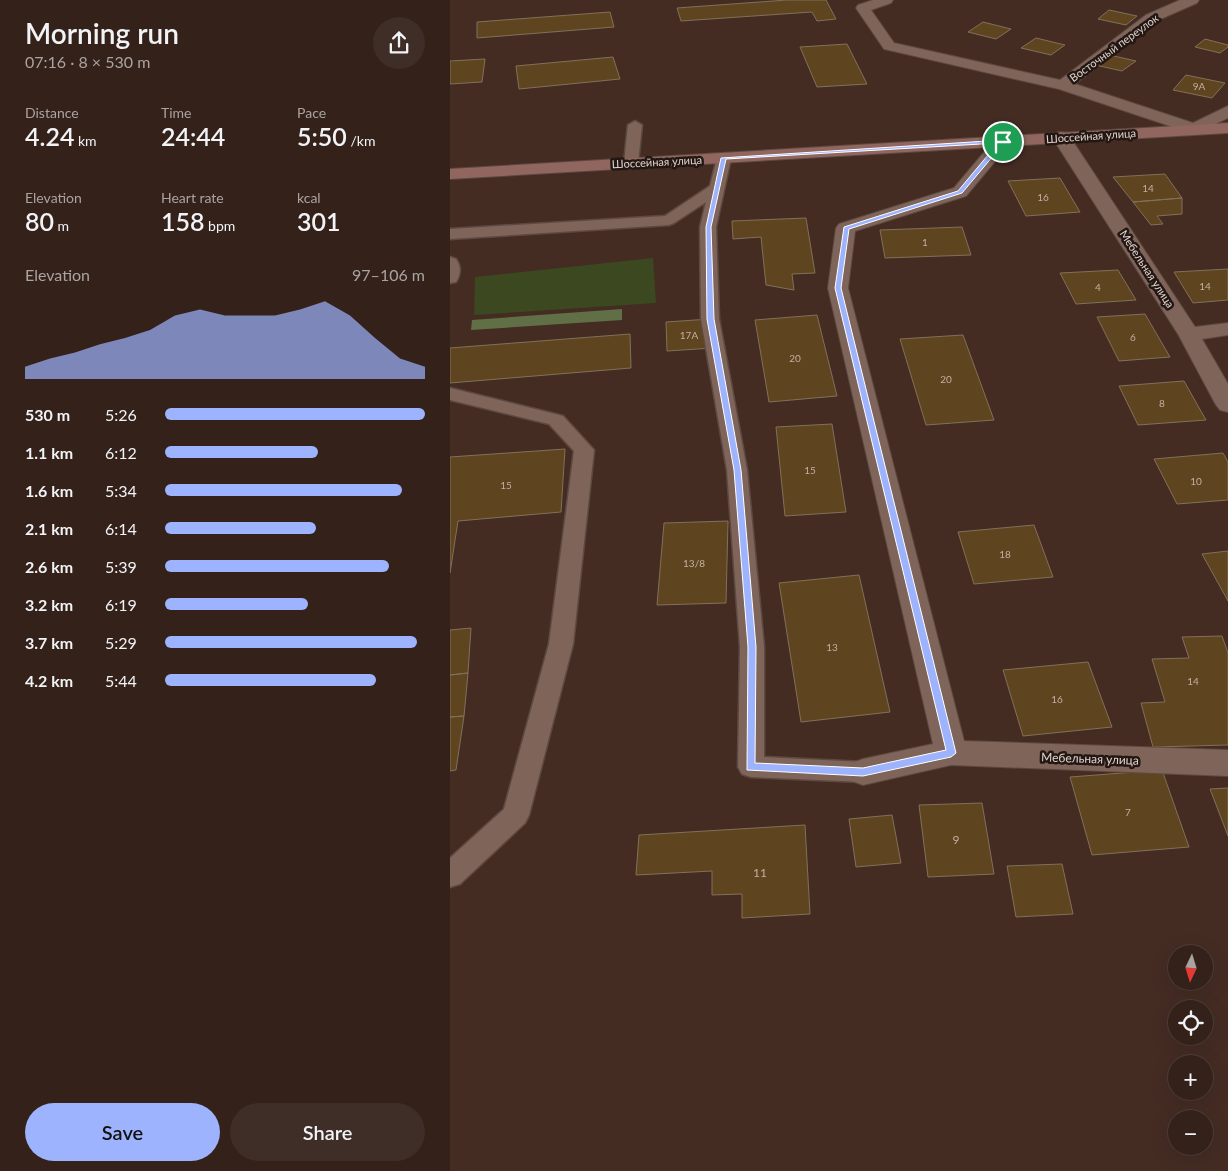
<!DOCTYPE html>
<meta charset="utf-8">
<style>
:root{--surface:#33211a;--page:#3e2e27;--text:#f1f3f6;--muted:#a9a3a2;--line:#4e3e39;--accent:#9eb3fd}
body{margin:0;font-family:Lato,sans-serif;background:var(--page);color:var(--text);height:100vh;display:flex;flex-direction:column;font-size:19px;white-space:nowrap}
*{box-sizing:border-box;margin:0}
p{font-size:16px;color:var(--muted)}
.icon{flex:none;width:28px;height:28px;fill:none;stroke:currentColor;stroke-width:2;stroke-linecap:round;stroke-linejoin:round}
.map{position:relative;flex:1;overflow:hidden}
.details{display:flex;flex-direction:column;background:var(--surface);width:450px}
.details>*{flex:none}
.needle{width:32px;rotate:184deg}
.tools{position:absolute;left:718px;top:945px;display:grid;gap:10px}
.tools a{display:grid;place-items:center;width:45px;height:45px;border-radius:50%;background:var(--surface);box-shadow:0 5px 20px #0002,0 0 0 1px var(--line);font-size:25px}
.pin{position:absolute;display:grid;place-items:center;width:42px;height:42px;color:#fff;margin:-21px;border:2px solid #fff;border-radius:50%;box-shadow:0 1px 5px #0007}
.round{display:grid;place-items:center;flex:none;width:52px;height:52px;border-radius:26px;background:var(--page)}
.summary{display:flex;align-items:center;justify-content:space-between;height:85px;padding:0 25px}
h1{font-size:28px;font-weight:600;line-height:38px}
.stats{display:grid;grid-template-columns:repeat(3,1fr);gap:8px;height:85px;padding:5px 25px}
.stats div{display:grid;align-content:center}
.stats b{font-size:25px;font-weight:600}
.stats small{font-size:14px;font-weight:400}
.stats p{font-size:14px}
.chart{height:140px;padding:10px 25px}
.chart p{display:flex;justify-content:space-between}
.chart svg{width:100%;height:90px;margin-top:5px;fill:var(--accent);opacity:.7}
.button{display:flex;gap:10px;margin-top:auto;padding:10px 25px}
.button a{flex:1;height:58px;border-radius:30px;background:var(--accent);color:#111;font-size:20px;font-weight:600;line-height:58px;text-align:center}
.button a+a{background:var(--page);color:var(--text)}
ul{padding:0 25px;list-style:none;font-size:16px}
li{display:grid;grid-template-columns:80px 60px 1fr;align-items:center;height:38px}
li i{height:12px;border-radius:6px;background:var(--accent)}
main{display:flex;flex:1;min-height:0}
.map>svg:first-child{display:block}
.green{fill:#3b4820}
.forest{fill:#606f45}
.building{fill:#5f451f;stroke:#81705a}
.lines{fill:none;stroke-linecap:round;stroke-linejoin:round}
.lane-casing{stroke:#5d4941;stroke-width:3}
.street-casing{stroke:#5d4941;stroke-width:2}
.secondary-casing{stroke:#5d4941;stroke-width:2}
.lane{fill:#7f645a;fill-rule:evenodd}
.street{fill:#7f645a;fill-rule:evenodd}
.secondary{fill:#91665e;fill-rule:evenodd}
.route{fill:#9eb3fd;stroke:#fff;fill-rule:evenodd}
.labels{text-anchor:middle;stroke-width:5;stroke-linejoin:round;paint-order:stroke}
.number-label{font-size:10px;fill:#c1afa1}
.far-street-label{font-size:11px;fill:#e2d2cc;stroke:#221713}
.street-label{font-size:12px;fill:#e2d2cc;stroke:#221713}
.near-number-label{font-size:12px;fill:#c1afa1}
</style>
<main>
<section class="details">
<div class="summary"><div><h1>Morning run</h1><p>07:16 · 8 × 530 m</p></div><a class="round"><svg class="icon" aria-label="share" viewBox="0 0 24 24"><path d="M12 15V3M7 8l5-5 5 5M5 13v7h14v-7"/></svg></a></div>
<div class="stats">
<div><p>Distance</p><b>4.24<small> km</small></b></div>
<div><p>Time</p><b>24:44</b></div>
<div><p>Pace</p><b>5:50<small> /km</small></b></div>
</div>
<div class="stats">
<div><p>Elevation</p><b>80<small> m</small></b></div>
<div><p>Heart rate</p><b>158<small> bpm</small></b></div>
<div><p>kcal</p><b>301</b></div>
</div>
<div class="chart"><p><span>Elevation</span>97–106 m</p>
<svg viewBox="0 0 160 44" preserveAspectRatio="none"><path d="M0 44V38L10 34L20 31L30 27L40 24L50 20L60 13L70 10L80 13L90 13L100 13L110 10L120 6L130 13L140 24L150 34L160 38V44z"/></svg>
</div>
<ul>
<li><b>530 m</b>5:26<i style="width:100%"></i></li>
<li><b>1.1 km</b>6:12<i style="width:59%"></i></li>
<li><b>1.6 km</b>5:34<i style="width:91%"></i></li>
<li><b>2.1 km</b>6:14<i style="width:58%"></i></li>
<li><b>2.6 km</b>5:39<i style="width:86%"></i></li>
<li><b>3.2 km</b>6:19<i style="width:55%"></i></li>
<li><b>3.7 km</b>5:29<i style="width:97%"></i></li>
<li><b>4.2 km</b>5:44<i style="width:81%"></i></li>
</ul>
<div class="button"><a>Save</a><a>Share</a></div>
</section>
<div class="map">
<svg width="778" height="1171" viewBox="0 0 778 1171">
<rect width="100%" height="100%" fill="#442c23"/>
<path class="green" d="M203,258l3,45 -182,12 1,-38z"/>
<path class="forest" d="M172,309v11l-151,10 1,-10z"/>
<path class="building" d="M337,0h39l10,19 -19,2 -5,-9 -131,9 -4,-13z
M659,10l28,6 -11,9 -28,-6z
M160,12l4,15 -137,11v-16z
M533,22l28,7 -15,10 -28,-7z
M586,38l29,7 -14,10 -30,-7z
M755,39l23,6v2l-8,6 -25,-6z
M397,44l20,40 -50,3 -17,-40z
M655,54l31,7 -14,10 -31,-7z
M163,57l7,22 -101,10 -3,-23z
M35,59l-3,23 -32,2v-23z
M736,75l39,8 -13,15 -39,-8z
M715,174l17,24 -49,4 -20,-25z
M610,178l20,34 -54,4 -18,-35z
M732,198v16l-25,2 6,8 -12,1 -18,-23z
M356,218l9,55 -23,1 2,16 -28,-5 -5,-48 -28,2 -1,-18z
M512,227l9,28 -86,3 -5,-28z
M778,269v31l-35,3 -19,-31z
M668,270l18,30 -60,4 -16,-31z
M695,314l25,43 -51,4 -22,-44z
M367,315l20,81 -68,6 -14,-82z
M260,319l3,29 -46,3 -1,-29z
M180,334l1,34 -181,15v-35z
M513,335l31,85 -68,5 -26,-86z
M734,381l22,39 -68,5 -19,-39z
M382,424l14,88 -61,4 -9,-89z
M115,449l-4,63 -103,9 -8,52v-116z
M773,453l5,9v38l-51,4 -23,-45z
M278,521l-2,82 -69,2 7,-82z
M584,525l19,52 -79,7 -16,-52z
M778,551v50l-26,-47z
M409,575l31,137 -89,10 -22,-139z
M21,628l-3,45 -18,2v-45z
M772,636l6,17v92l-75,2 -12,-44 24,-1 -13,-43 37,-1 -7,-21z
M638,662l24,65 -89,9 -20,-66z
M18,673l-4,43 -14,1v-42z
M14,716l-8,54 -6,1v-54z
M712,770l27,77 -97,8 -22,-78z
M778,788v48l-18,-47z
M532,803l12,71 -66,3 -9,-72z
M442,815l9,48 -45,4 -7,-48z
M355,825l5,89 -68,4v-24l-30,1v-24l-76,4 3,-40z
M612,864l11,50 -57,3 -9,-51z"/>
<g class="lines">
<g class="lane-casing">
<path id="lane" d="M185,121l7,4 -4,38 -2,3h-10l-2,-3 4,-38z
M274,154l5,1 2,3 -15,69 3,92 28,151 17,177v110l99,5 9,3 4,7 -4,7 -9,3 -112,-5 -9,-3 -4,-7 2,-120 -13,-177 -26,-151 -1,-92 6,-25 -32,21 -5,2 -219,14v-10l215,-13 45,-30 7,-28 2,-3z
M0,257l6,2c5,7 5,15 0,23l-6,1z
M0,388l113,28 31,34 -21,194 -44,171 -4,8 -65,61 -10,3v-29l54,-49 45,-165 25,-193 -25,-27 -99,-24z"/>
</g>
<g class="street-casing">
<path id="street" d="M423,0h20l-2,3 -20,7 23,33 166,37 86,-65 34,-15h19l-2,3 -41,18 -81,63 118,39 35,-17v12l-34,16 -135,-45 -175,-40 -28,-41 2,-3z
M611,132l6,1 3,4 125,190 33,-4v12l-26,4 26,45v28l-8,-2 -4,-5 -38,-71 -126,-197 3,-4z
M553,136l6,1 3,4 -46,55 -111,35 -7,57 116,453 264,9v26l-277,-11 -88,20 -11,-4 -5,-9 5,-9 11,-4 70,-15 -105,-456 8,-60 3,-4 115,-36 43,-51z"/>
</g>
<g class="secondary-casing">
<path id="secondary" d="M778,123v10l-778,46v-10z"/>
</g>
<use href="#lane" class="lane"/>
<use href="#street" class="street"/>
<use href="#secondary" class="secondary"/>
</g>
<path class="route" d="M553,140l1,3 -42,50 -113,36 -8,59 115,465 -5,4 -88,19 -116,-6 1,-123 -14,-177 -27,-151 -1,-92 15,-69zM548,143l-40,48 -114,36 -9,61 111,462 -83,18 -108,-5 1,-116 -15,-177 -27,-151 -3,-92 15,-68z"/>
<g class="labels">
<g class="number-label">
<text x="749" y="90">9А</text>
<text x="698" y="192">14</text>
<text x="593" y="201">16</text>
<text x="475" y="246">1</text>
<text x="755" y="290">14</text>
<text x="648" y="291">4</text>
<text x="239" y="339">17А</text>
<text x="683" y="341">6</text>
<text x="345" y="362">20</text>
<text x="496" y="383">20</text>
<text x="712" y="407">8</text>
<text x="360" y="474">15</text>
<text x="746" y="485">10</text>
<text x="56" y="489">15</text>
<text x="555" y="558">18</text>
<text x="244" y="567">13/8</text>
<text x="382" y="651">13</text>
<text x="743" y="685">14</text>
<text x="607" y="703">16</text>
<text x="678" y="816">7</text>
</g>
<g class="far-street-label">
<text transform="translate(664 48) rotate(-36)" y="4">Восточный переулок</text>
<text transform="translate(641 136) rotate(-4)" y="4">Шоссейная улица</text>
<text transform="translate(207 162) rotate(-3)" y="4">Шоссейная улица</text>
<text transform="translate(697 269) rotate(57)" y="4">Мебельная улица</text>
</g>
<g class="street-label">
<text transform="translate(640 759) rotate(2)" y="4">Мебельная улица</text>
</g>
<g class="near-number-label">
<text x="506" y="844">9</text>
<text x="310" y="877">11</text>
</g>
</g>
</svg>
<div class="tools">
<a><svg class="needle" viewBox="-14 -14 28 28"><path d="M0-13l5 13h-10z" fill="#e53935"/><path d="M0 13l5-13h-10z" fill="#a9a3a2"/></svg></a>
<a><svg class="icon" aria-label="locate" viewBox="0 0 24 24"><circle cx="12" cy="12" r="6"/><path d="M12 2v4M12 18v4M2 12h4M18 12h4"/></svg></a>
<a>+</a>
<a>−</a>
</div>
<div class="pin" style="left:553px;top:142px;background:#1e9e55"><svg class="icon" aria-label="arrive" viewBox="0 0 24 24"><path d="M6 21V4h12l-3 4 3 4H6"/></svg></div>
</div>
</main>
